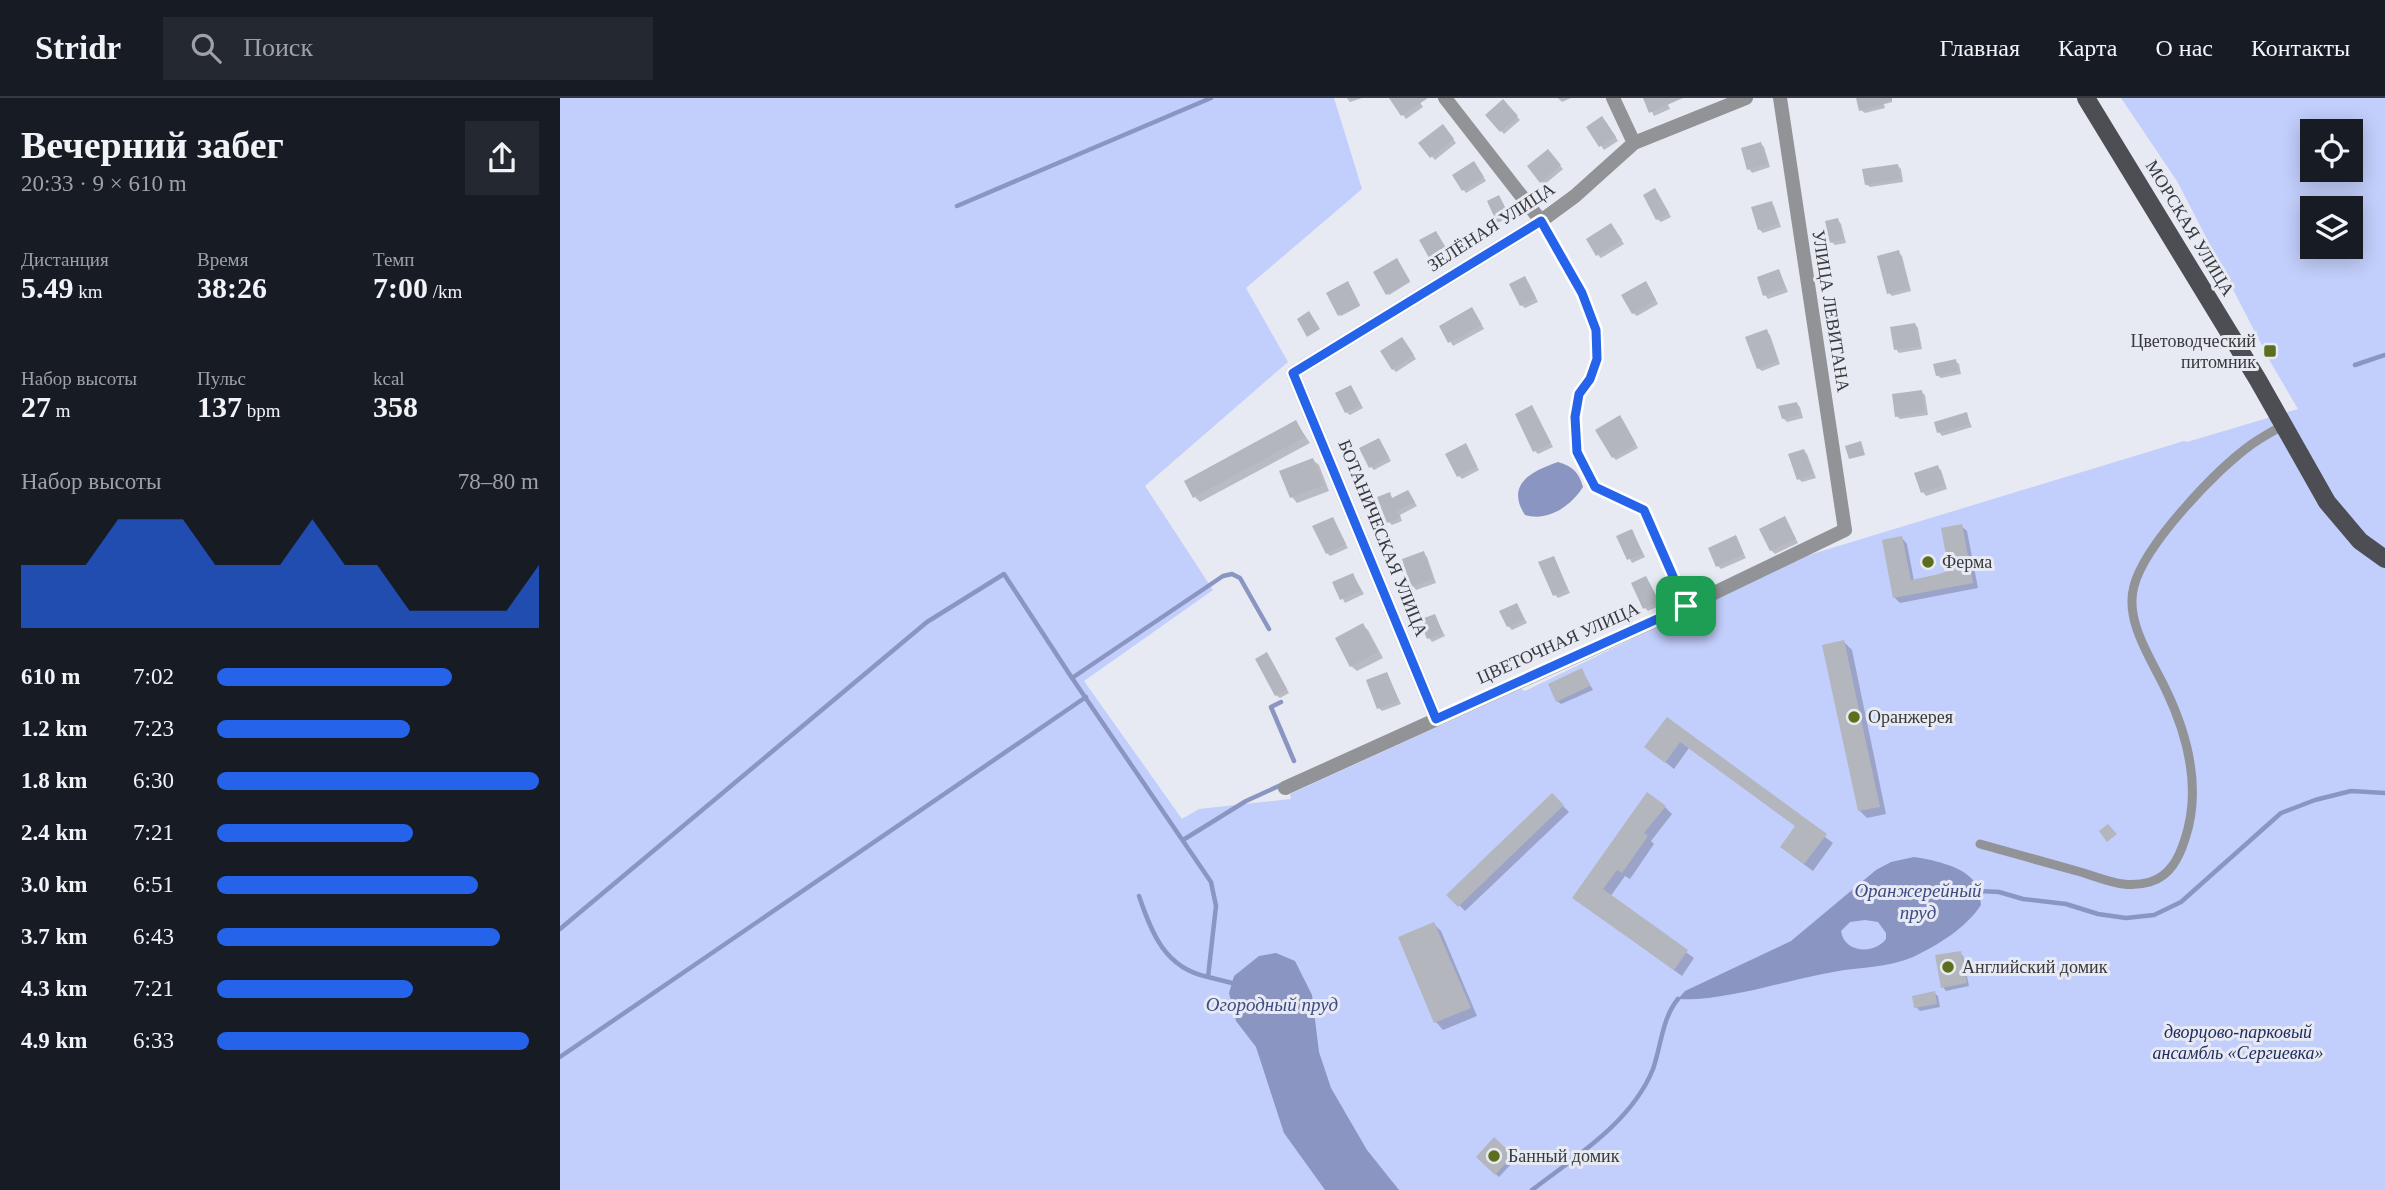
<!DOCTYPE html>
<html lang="ru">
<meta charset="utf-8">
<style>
:root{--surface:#171b24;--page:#242831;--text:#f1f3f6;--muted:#9ea1a6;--line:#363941;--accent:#2563eb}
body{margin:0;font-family:Georgia,serif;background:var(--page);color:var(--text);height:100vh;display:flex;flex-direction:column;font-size:26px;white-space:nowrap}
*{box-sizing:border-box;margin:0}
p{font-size:23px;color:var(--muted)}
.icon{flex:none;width:38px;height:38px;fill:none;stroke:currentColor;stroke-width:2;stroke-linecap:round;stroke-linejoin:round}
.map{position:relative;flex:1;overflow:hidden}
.drawer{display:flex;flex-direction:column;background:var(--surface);width:560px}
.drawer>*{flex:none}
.tools{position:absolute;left:1740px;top:21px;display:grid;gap:14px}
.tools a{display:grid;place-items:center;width:63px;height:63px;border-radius:0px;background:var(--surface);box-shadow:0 4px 18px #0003;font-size:35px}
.pin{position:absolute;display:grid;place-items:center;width:60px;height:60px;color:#fff;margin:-30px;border-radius:14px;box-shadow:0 4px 10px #0006}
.round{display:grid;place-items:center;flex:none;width:74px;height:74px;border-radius:0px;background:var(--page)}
.headline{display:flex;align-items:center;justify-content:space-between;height:119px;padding:0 21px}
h1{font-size:38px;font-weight:700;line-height:52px}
.metrics{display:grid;grid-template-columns:repeat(3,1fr);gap:10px;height:119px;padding:7px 21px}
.metrics div{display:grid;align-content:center}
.metrics b{font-size:30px;font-weight:700}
.metrics small{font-size:19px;font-weight:400}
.metrics p{font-size:19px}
.chart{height:196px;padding:14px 21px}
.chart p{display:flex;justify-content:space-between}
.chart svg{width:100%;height:126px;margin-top:7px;fill:var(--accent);opacity:.7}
ul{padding:0 21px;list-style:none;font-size:23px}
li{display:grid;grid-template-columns:112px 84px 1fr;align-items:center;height:52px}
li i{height:18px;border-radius:9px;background:var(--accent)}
header{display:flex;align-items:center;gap:42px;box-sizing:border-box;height:98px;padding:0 35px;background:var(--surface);border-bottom:2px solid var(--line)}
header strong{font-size:33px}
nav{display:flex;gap:38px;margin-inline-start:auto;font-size:24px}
.search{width:490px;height:63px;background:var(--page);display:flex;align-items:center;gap:18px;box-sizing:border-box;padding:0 24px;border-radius:0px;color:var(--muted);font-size:26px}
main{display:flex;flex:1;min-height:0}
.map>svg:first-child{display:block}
.green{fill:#c2cefb;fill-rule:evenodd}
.water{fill:#8a96c1;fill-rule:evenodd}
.shadow{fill:#0003}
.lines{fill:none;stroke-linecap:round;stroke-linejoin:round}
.stream{stroke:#8a96c1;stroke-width:4.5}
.building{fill:#b4b6be}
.service{stroke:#929397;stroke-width:9}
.minor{stroke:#929397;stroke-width:14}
.primary{stroke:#4c4e53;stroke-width:18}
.route-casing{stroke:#fff;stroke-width:14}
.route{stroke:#2563eb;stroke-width:9}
.poi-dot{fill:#5b6f1e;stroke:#e7eaf2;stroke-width:2.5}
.labels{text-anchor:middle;stroke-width:6;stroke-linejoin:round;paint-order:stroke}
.street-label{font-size:18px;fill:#38393c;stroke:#e7eaf2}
.poi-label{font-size:18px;fill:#38393c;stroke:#e7eaf2;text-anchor:start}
.park-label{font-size:18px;font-style:italic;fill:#222b60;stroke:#e7eaf2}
.water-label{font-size:19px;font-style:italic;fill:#3f4b84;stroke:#e7eaf2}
</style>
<header>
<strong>Stridr</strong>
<div class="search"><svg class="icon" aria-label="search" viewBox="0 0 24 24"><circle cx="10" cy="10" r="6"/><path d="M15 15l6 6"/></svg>Поиск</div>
<nav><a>Главная</a><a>Карта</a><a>О нас</a><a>Контакты</a></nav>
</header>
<main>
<section class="drawer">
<div class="headline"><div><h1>Вечерний забег</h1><p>20:33 · 9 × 610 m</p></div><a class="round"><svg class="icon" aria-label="share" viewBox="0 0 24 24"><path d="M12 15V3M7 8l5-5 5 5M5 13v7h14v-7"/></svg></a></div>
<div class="metrics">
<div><p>Дистанция</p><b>5.49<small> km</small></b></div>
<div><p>Время</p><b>38:26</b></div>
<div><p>Темп</p><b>7:00<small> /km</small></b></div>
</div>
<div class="metrics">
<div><p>Набор высоты</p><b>27<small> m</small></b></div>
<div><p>Пульс</p><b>137<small> bpm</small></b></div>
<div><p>kcal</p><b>358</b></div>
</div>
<div class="chart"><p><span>Набор высоты</span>78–80 m</p>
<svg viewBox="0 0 160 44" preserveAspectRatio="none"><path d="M0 44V22L10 22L20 22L30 6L40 6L50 6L60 22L70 22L80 22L90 6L100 22L110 22L120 38L130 38L140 38L150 38L160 22V44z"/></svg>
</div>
<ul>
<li><b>610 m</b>7:02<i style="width:73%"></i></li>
<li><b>1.2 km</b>7:23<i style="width:60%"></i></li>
<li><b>1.8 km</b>6:30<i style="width:100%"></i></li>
<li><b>2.4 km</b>7:21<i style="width:61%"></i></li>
<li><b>3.0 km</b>6:51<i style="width:81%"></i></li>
<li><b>3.7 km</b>6:43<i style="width:88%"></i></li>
<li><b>4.3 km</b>7:21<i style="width:61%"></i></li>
<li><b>4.9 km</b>6:33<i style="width:97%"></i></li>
</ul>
</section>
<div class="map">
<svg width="1825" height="1092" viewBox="0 0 1825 1092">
<rect width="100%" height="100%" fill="#e7eaf2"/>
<path class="green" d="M0,0h774l28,91 -116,99 42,74 -143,124 68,104 -129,91 98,138 17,-10 92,-10 -1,-5 231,-105 4,2 274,-133 385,-117 3,1 111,-33 -27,-46 -94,-182 -56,-83h264v1092h-1825zM1752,33h38v39h-38zM1752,110h38v39h-38z"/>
<path class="water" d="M998,364c15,4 21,11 25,25 -12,19 -35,35 -58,28 -20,-31 7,-44 33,-53z
M1354,759c16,2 47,9 58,22 7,7 8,17 9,26 -16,24 -43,40 -68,52 -25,11 -54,10 -80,15 -46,8 -110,30 -155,27l7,-8 106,-50 85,-71 15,-8zM1305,822l13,2 8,11v6c-12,16 -42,14 -45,-8l9,-9z
M716,855l19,8 17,34 7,57 12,36 36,62 32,40h-74l-41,-57 -28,-86 -20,-26 -7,-28 5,-17 25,-20z"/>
<path class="shadow" d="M787,0h15l-12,4z
M839,0h18l6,9 -17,12 -13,-17z
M998,0h13l-9,4z
M1085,0h20l5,11 -16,7z
M1298,0h24l3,10 -20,5 -4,-3z
M943,3l17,19 -16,14 -17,-19z
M1046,24l12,19 -14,9 -16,-23z
M886,32l10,13 -21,17 -14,-16z
M1201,46l3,3 6,20 -18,6 -3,-4z
M991,57l12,14 -19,16 -3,-4z
M1338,68l3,3 2,13 -33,5 -4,-3z
M917,69l9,14 -20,12 -3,-4z
M1095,92l16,27 -10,5 -4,-3z
M1211,105l3,3 7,21 -18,6 -3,-3 -7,-21z
M1278,122l3,4 5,19 -11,2 -3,-3z
M1054,131l10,15 -23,14 -3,-3z
M1338,154l4,4 9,35 -19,5 -3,-3z
M838,163l12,21 -21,13 -1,-1z
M1219,173l9,21 -20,7 -3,-4z
M968,184l10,20 -13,6 -4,-3z
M789,187l11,21 -19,10 -1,-1z
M1089,189l9,17 -21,12 -4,-3z
M915,215l9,16 -31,17 -12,-20z
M1355,226l3,4 4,21 -23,4 -3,-4z
M1206,233l4,4 10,29 -18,7 -4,-3z
M842,241l14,20 -20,13 -3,-3z
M1395,263l4,3 2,10 -20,4 -4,-3z
M794,293l9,17 -13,7 -4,-3z
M1361,294l4,3 3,20 -28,4 -3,-3z
M1236,305l4,4 3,11 -16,4 -4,-4z
M972,309l21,40 -15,7 -3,-3z
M1406,316l6,13 -30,9 -3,-4z
M1063,323l15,27 -22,12 -3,-3z
M736,324l14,21 -110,59 -5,-5z
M819,342l12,21 -17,9 -3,-3z
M905,347l14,25 -17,9 -4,-4z
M1244,353l3,3 9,24 -14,4 -3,-3z
M753,362l6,5 10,26 -32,12 -5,-6 -10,-25z
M1377,369l4,3 6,19 -21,7 -3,-4z
M848,394l9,14 -17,9 2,6 -10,4 -3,-3v-28l4,5z
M772,421l16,29 -18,8 -3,-3z
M1225,421l13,24 -23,11 -4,-4z
M1401,428l6,5 11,57 -78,15 -6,-6 8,-59 5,6 7,37 37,-8z
M1072,433l13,26 -13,6 -13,-26z
M1175,439l11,21 -25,11 -3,-3z
M863,455l4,4 9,26 -20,7 -3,-4z
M993,460l17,35 -12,5 -3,-3z
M793,477l11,19 -19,9 -11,-20z
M1086,480l15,27 -13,6 -3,-3z
M957,507l10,18 -15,7 -4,-4z
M874,518l11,20 -13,6 -3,-4z
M802,527l6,5 15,28 -26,13 -6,-5z
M1284,544l8,8 34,164 -19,4 -8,-8z
M710,560l19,35 -9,5 -4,-3z
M1022,573l11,19 -32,14 -4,-3z
M827,576l14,30 -19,7 -3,-3z
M1107,621l166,124 -20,28 -23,-17 7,-27 -108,-79 -15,21 -28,-22z
M992,697l17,17 -104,99 -16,-16z
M1105,709l7,7 -21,27 3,3 -24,35 -5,-3 -15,21 84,61 -12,18 -108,-78z
M874,826l7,7 36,85 -34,14 -7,-8z
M1400,855l3,3 6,30 -23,5 -3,-4z
M1374,895l4,3 2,11 -20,4 -4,-4z
M934,1042l21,20 -16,17 -21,-20z"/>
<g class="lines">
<path class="stream" d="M397,108l254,-108
M1795,267l30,-10
M721,604l-10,5 23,54
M623,742l63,-39 35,-16
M1419,793l20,1 24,7 43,5 32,10 28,4 28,-3 27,-13 100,-89 34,-13 36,-9 34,2
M579,798c13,38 26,72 69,81
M0,831l367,-307 77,-48 68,104
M672,885l-24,-6 8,-71 -5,-24 -139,-204 151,-102 9,-2 8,4 29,51
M0,959l526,-360
M972,1092c43,-33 100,-68 121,-121 8,-22 9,-51 25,-70"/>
</g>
<path class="building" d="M829,0h39l-27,18z
M1083,0h40l-34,15z
M1296,0h36v4l-33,9z
M943,1l15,17 -18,16 -15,-17z
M1042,18l14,21 -17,10 -13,-20z
M883,26l11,15 -24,19 -12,-15z
M1201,44l7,22 -21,6 -6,-22z
M988,51l13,16 -21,18 -13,-17z
M914,63l10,16 -22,14 -10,-16z
M1338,66l3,15 -36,6 -3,-16z
M1095,90l14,25 -13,7 -13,-25z
M939,97l11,22 -13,6 -10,-22z
M1212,103l7,23 -21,6 -7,-23z
M1278,120l6,21 -14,4 -5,-22z
M1051,125l11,17 -26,16 -10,-17z
M876,133l13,22 -17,10 -13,-23z
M1339,152l10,38 -22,6 -10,-38z
M837,160l13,23 -24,14 -13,-23z
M1219,171l7,19 -23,8 -6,-19z
M965,178l11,22 -16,8 -11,-22z
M788,183l12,24 -22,11 -12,-23z
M1086,183l10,19 -24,14 -11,-19z
M912,209l10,18 -34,18 -9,-17z
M749,213l11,18 -13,8 -10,-18z
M1355,225l5,23 -26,4 -4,-23z
M1207,231l11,32 -21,8 -12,-32z
M842,239l12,18 -22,15 -12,-19z
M1396,261l2,12 -22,5 -3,-12z
M791,287l10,20 -16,8 -10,-20z
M1362,292l3,22 -30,5 -3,-23z
M1237,304l3,13 -18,4 -4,-13z
M972,307l19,38 -18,9 -18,-38z
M1407,314l3,12 -33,9 -3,-11z
M1060,317l16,29 -24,14 -17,-28z
M736,322l9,17 -112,61 -9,-17z
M819,340l10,19 -20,11 -10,-20z
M1301,343l4,14 -16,4 -4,-13z
M906,345l11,23 -20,11 -12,-23z
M1244,351l9,25 -16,6 -9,-26z
M753,360l11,27 -34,13 -11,-27z
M1378,367l7,20 -24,8 -7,-20z
M848,392l7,12 -18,9 3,7 -13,5 -10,-26 13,-5 2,6z
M1225,418l11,23 -26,12 -11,-22z
M773,419l13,27 -20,10 -14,-28z
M1402,426l11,59 -80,15 -11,-58 20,-4 9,44 24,-5 14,-4 -8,-43z
M1072,431l11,25 -16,6 -11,-24z
M1176,437l8,19 -28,13 -8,-19z
M864,453l9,28 -22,8 -9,-28z
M994,458l14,33 -15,7 -15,-34z
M793,475l8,18 -21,9 -8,-18z
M1086,478l13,25 -16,8 -12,-26z
M957,505l8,17 -18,7 -8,-16z
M875,516l8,19 -16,6 -8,-19z
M803,525l15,29 -28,15 -15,-29z
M1284,542l36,167 -22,4 -36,-166z
M707,554l20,37 -12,7 -20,-37z
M1022,570l8,18 -34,16 -8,-18z
M827,574l12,29 -22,8 -11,-29z
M1107,619l160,117 -23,30 -24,-17 15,-21 -115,-84 -15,21 -21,-16z
M1087,694l19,14 -22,27 4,3 -26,37 -5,-3 -14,19 85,61 -14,20 -102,-72z
M992,695l12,12 -106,102 -12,-12z
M1548,726l9,10 -10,8 -8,-11z
M874,824l37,86 -37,15 -36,-86z
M1401,853l6,32 -26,5 -6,-33z
M1375,893l2,13 -23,4 -2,-12z
M934,1039l19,18 -18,20 -19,-18z"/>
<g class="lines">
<path class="service" d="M981,123l41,72 14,37 1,29 -7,20 -11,16 -4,22 2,35 18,35 49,24 43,95
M1420,746c32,9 65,18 97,27 15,4 31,11 46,13 8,1 20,0 27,-2 20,-6 29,-24 35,-43 17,-51 3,-103 -19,-149 -14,-30 -42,-69 -32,-104 11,-42 83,-117 118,-142 10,-7 21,-13 32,-19"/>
<path class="minor" d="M885,0l96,123
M1053,0l21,45
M876,621l-143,-346 248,-152 34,-25 59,-53 112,-45
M725,690l402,-182 158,-76 -65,-432"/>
<path class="primary" d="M1526,0l172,282 69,122 33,39 25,18"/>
</g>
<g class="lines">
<g class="route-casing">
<path id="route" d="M981,123l41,72 14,37 1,29 -7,20 -11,15 -4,23 2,35 18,35 49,23 42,96 -250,113 -143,-346z"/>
</g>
<use href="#route" class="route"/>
</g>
<g class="poi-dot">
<rect x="1703" y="246" width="14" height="14" rx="3.5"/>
<circle cx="1368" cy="464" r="7"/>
<circle cx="1294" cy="619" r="7"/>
<circle cx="1388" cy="869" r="7"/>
<circle cx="934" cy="1058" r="7"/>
</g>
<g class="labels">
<g class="street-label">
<text transform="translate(931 129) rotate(-33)" y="6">ЗЕЛЁНАЯ УЛИЦА</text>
<text transform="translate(1630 130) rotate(59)" y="6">МОРСКАЯ УЛИЦА</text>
<text transform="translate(1271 213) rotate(81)" y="6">УЛИЦА ЛЕВИТАНА</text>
<text transform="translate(823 440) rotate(68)" y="6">БОТАНИЧЕСКАЯ УЛИЦА</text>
<text transform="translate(998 545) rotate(-24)" y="6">ЦВЕТОЧНАЯ УЛИЦА</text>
</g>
<g class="poi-label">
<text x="1696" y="249" text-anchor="end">Цветоводческий<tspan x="1696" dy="21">питомник</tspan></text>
<text x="1382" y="470">Ферма</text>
<text x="1308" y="625">Оранжерея</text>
<text x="1402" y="875">Английский домик</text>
<text x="948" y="1064">Банный домик</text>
</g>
<g class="park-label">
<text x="1678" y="940">дворцово-парковый<tspan x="1678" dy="21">ансамбль «Сергиевка»</tspan></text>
</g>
<g class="water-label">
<text x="1358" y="799">Оранжерейный<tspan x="1358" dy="22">пруд</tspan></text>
<text x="712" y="913">Огородный пруд</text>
</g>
</g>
</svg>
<div class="tools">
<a><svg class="icon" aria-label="locate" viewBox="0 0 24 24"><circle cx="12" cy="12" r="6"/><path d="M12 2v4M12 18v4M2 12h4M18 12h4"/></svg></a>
<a><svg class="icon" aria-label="layers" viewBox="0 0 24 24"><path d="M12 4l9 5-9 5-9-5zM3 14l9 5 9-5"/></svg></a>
</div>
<div class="pin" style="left:1126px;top:508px;background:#1e9e55"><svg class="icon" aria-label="arrive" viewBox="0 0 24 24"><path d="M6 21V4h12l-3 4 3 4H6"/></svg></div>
</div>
</main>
